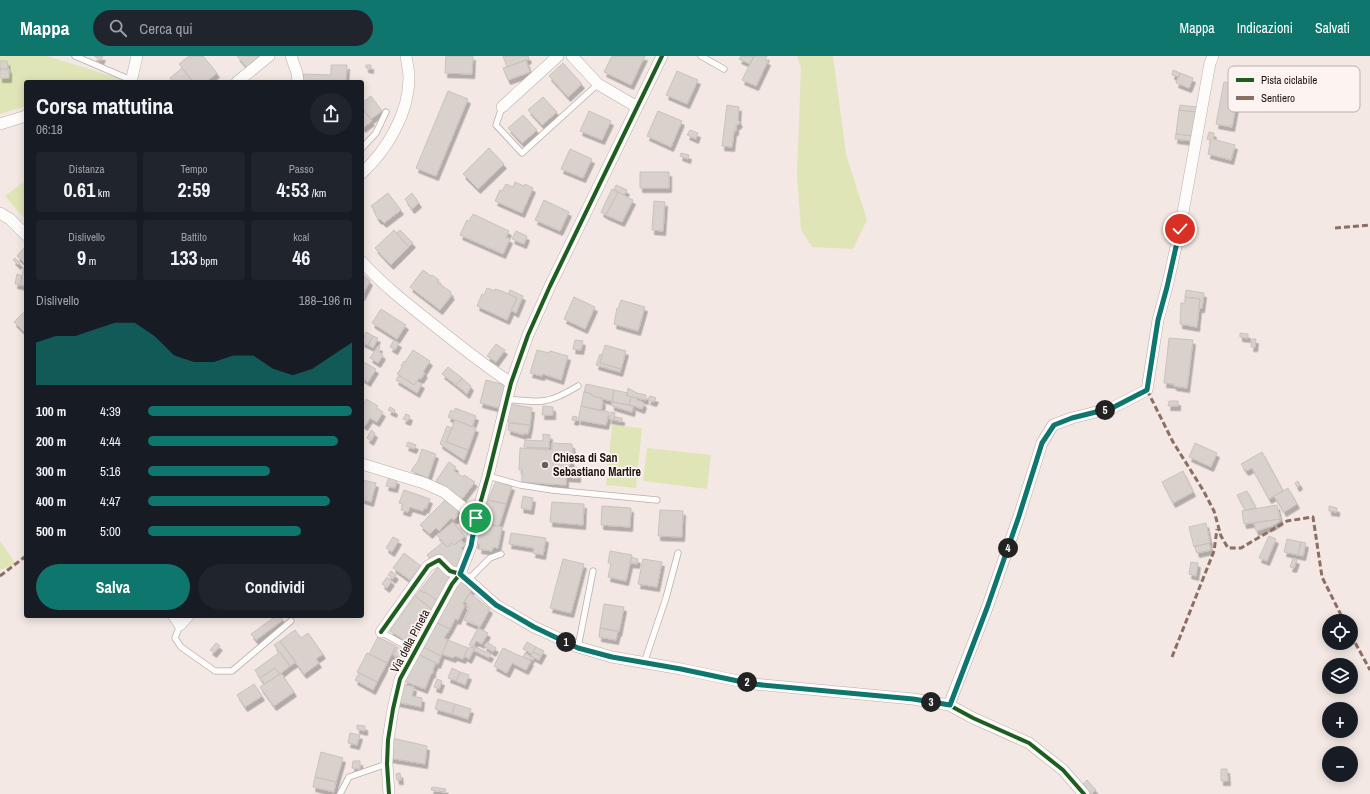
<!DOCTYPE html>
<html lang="it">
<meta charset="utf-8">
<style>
:root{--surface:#171b24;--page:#20242c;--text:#f1f3f6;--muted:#9ea1a6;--accent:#0f766e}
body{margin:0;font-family:"Archivo Narrow",sans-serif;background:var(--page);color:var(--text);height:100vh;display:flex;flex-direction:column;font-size:15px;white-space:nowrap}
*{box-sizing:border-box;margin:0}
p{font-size:13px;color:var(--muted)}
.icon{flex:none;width:22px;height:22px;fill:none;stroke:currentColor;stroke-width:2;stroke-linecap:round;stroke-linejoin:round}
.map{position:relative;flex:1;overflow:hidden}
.side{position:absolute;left:24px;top:24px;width:340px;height:538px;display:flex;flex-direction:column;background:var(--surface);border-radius:4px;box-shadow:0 2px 10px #0003}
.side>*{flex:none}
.tools{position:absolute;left:1322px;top:558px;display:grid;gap:8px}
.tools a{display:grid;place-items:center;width:36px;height:36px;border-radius:50%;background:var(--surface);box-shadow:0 2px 10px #0003;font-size:20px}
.pin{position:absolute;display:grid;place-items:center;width:34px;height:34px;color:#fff;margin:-17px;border:2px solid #fff;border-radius:50%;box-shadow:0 1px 4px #0007}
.km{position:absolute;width:20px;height:20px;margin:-10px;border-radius:50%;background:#222;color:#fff;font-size:11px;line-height:20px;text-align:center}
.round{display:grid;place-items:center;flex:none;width:42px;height:42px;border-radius:21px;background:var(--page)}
.summary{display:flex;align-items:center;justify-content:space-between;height:68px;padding:0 12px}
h1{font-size:22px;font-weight:700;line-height:30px}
.stats{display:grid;grid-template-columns:repeat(3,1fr);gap:6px;height:68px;padding:4px 12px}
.stats div{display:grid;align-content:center;border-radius:4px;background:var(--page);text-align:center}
.stats b{font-size:20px;font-weight:700}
.stats small{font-size:11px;font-weight:400}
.stats p{font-size:11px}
.chart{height:112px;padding:8px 12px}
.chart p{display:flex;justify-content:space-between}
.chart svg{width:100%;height:72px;margin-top:4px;fill:var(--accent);opacity:.7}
.primary-button{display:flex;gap:8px;margin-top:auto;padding:8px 12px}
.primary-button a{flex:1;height:46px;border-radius:24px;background:var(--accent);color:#fff;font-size:16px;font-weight:700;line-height:46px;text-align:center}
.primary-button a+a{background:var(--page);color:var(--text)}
ul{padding:0 12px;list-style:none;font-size:13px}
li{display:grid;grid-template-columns:64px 48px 1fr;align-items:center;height:30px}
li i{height:10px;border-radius:5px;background:var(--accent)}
header{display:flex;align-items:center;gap:24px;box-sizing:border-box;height:56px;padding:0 20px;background:var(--accent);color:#fff}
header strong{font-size:19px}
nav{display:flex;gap:22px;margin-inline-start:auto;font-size:14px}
.search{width:280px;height:36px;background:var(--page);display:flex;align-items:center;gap:10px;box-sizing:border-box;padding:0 14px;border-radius:22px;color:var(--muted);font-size:15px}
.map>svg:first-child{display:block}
.green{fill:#e0e5b8}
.building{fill:#d9d1cc;stroke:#cac2bd;filter:url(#shadow)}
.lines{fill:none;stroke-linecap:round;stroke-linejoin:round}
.lane-casing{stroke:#b8afac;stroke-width:7}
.street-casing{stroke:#b8afac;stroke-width:12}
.lane{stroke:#fdfcfb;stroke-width:5.5}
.street{stroke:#fdfcfb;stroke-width:11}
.quiet{stroke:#8d6e63;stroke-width:3;stroke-dasharray:6 3;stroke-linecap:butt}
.cycleway-casing{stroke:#fdf4f1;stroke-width:6}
.cycleway{stroke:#1b5e20;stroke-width:4}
.route-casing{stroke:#fff;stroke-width:8}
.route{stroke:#0f766e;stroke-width:5}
.poi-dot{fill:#675e5a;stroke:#fdf4f1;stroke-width:1.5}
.labels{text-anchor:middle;stroke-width:3.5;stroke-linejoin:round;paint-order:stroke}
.poi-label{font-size:12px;font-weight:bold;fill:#1b1310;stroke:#fdf4f1;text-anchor:start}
.street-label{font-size:12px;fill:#1b1310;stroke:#fdf4f1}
.key{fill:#fdf4f1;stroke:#b9b0ae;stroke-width:1}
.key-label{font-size:11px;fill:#1b1310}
</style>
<header>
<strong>Mappa</strong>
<div class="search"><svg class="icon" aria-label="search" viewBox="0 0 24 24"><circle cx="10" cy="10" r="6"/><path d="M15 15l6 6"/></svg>Cerca qui</div>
<nav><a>Mappa</a><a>Indicazioni</a><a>Salvati</a></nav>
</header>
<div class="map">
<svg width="1370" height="738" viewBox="0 0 1370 738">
<defs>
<filter id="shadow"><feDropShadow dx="2.5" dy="4.5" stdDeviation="0" flood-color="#0004"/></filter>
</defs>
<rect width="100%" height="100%" fill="#f3e8e3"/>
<path class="green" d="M0,0h47l77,24v2h-98v24l-26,8z
M797,0h36l13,98 21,66 -14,29 -41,-2 -11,-17 -4,-55 4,-107z
M26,124v40l-21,-24z
M612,369l30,3 -6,60 -30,-3z
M647,392l64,7 -4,34 -64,-8z
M0,485l16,23 -16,6z"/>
<path class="building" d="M94,0h9l-2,4z
M189,0h14l14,17 -11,9h-13l-14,-18z
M237,0h22l-12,11z
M446,0h27l-1,18 -27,-1z
M503,0h25l1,3 -22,8z
M612,0h33l-14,29 -27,-13z
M754,0l-4,8 -11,-5 2,-3z
M754,0h13l-2,4 3,1 -12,25 -14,-6z
M526,4l4,12 -22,8 -5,-12z
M0,5h7l1,8h-8z
M563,7l19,21 -14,13 -19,-21z
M331,9h16l-1,17h-43v-8l28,1z
M366,9h5v4l-5,-1z
M182,12l11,14h-20l-3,-4z
M0,13h9v9h-9z
M1173,14l7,3 -1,4 -7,-2z
M677,15l21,9 -11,24 -21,-9z
M1180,17l13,5 -4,10 -13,-5z
M1224,26l16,3 -8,42 -16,-3z
M448,35l20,8 -32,77 -20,-8z
M371,40l11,15 -11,8 -9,-11v-5z
M543,41l14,15 -15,13 -14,-15z
M727,49l12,2 -1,13 2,2 -2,3h-2v6h-2l-2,16 -10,-1z
M1180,49l17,2 -1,5 -17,-2z
M362,52l10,13 -9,7 -1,-1z
M1179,54l17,2 -3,24 -17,-2z
M589,55l22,10 -9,19 -22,-9z
M658,55l24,10 -11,26 -24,-11z
M523,59l14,15 -15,13 -14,-15z
M690,74l8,3 -2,6 -9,-4z
M1209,76l5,1 -1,6 22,6 -4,15 -23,-6 3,-14 -4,-1z
M1176,78l17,2 -1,5 -17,-2z
M489,92l15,16 -26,25 -15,-15z
M570,93l22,10 -9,19 -22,-9z
M681,97l8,2 -1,4 -8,-3z
M640,116h29v16h-29z
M515,126l9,4 1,-2 8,4 -11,25 -27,-12 5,-11 2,1 4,-7 7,3z
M616,129l11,5 -3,5 -10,-5z
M612,133l6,3 -12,23 -5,-3z
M618,136l15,8 -11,22 -16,-7z
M388,137l13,17 -17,13 -4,-4 -1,1 -4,-6 1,-1 -5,-7z
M412,137l7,10 -7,6 -7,-10z
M544,144l25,12 -9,19 -25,-11z
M654,145l11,1 -2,29 -11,-1z
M473,158l36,17 -3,6 4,2 -7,15 -43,-19 7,-15 2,1z
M394,174l15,17 -18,18 -16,-17z
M400,174l13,13 -4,4 -13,-14z
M516,175l11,5 -3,8 -12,-5z
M24,192l2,2v12l-2,1 -7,-7z
M15,202l5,5 -2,2 -5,-5z
M24,211h2v19l-6,-1z
M423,214l8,6 1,-1 7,5 -2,2 14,10 -1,2 2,1 -12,15 -30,-23z
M17,218l5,2 -2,9 -5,-1z
M362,218l8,7 -8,15z
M487,232l8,3v-2l7,2 15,7 -10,22 -30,-14 5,-12 2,1z
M510,234l13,6 -7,17 -5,-3 6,-12 -9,-4z
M1186,234l18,3 -2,15h-3l1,-9 -15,-2z
M574,241l21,10 -10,22 -21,-10z
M1185,241l15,2 -3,28 -17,-3 1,-21h4z
M621,244l24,7 -7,24 -24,-7 3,-16 1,1z
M381,253l25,16 -9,14 -25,-16z
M26,254v24l-12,-12z
M366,276l7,4 -5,9 -6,-3z
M1240,277l8,1v4l-8,-1z
M373,280l5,2 -5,10 -5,-3z
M1169,282l24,2 -6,48 -13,-2v-2l-10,-1z
M1252,283h4l-1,8h-4z
M394,284l5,3 -4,7 -5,-3z
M575,284l8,1 -2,9 -8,-1z
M496,288l9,6 -9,12 -9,-6z
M605,289l21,6 -5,18 -21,-6z
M378,290l2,1 -2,4 5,4 -5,8 -8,-5z
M413,294l17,11 -7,11 2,1 -4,6 -2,-1 -5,7 -17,-11 5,-7 -1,-1 3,-5 1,1z
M537,294l12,3 1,-2 18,5 -7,24 -18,-6 -1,2 -12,-3z
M600,298l2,1 -2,8 21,6 -1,3 -24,-7z
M362,305l14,8 -8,13 -6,-4z
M448,311l14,11 -6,7 -14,-11z
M399,319l15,10 3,-4 5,3 -5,9 -21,-13z
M462,322l9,8 -4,8 -11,-9z
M486,324l19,5 -6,23 -19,-5z
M586,328l28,6 -2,11 -20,-5v-2l-8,-2z
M628,332l9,5 9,2v5l-19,-4z
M614,334l14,3 -1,3 4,1 -2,8 -17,-3z
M584,336l8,2v2l10,2v3l1,1 -2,9 -20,-5z
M650,340l6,2 -2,4 -6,-2z
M631,341l7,1 -1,2 6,2 1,2 -2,5 -13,-5z
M366,343l12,7 -2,2 7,4 -6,10 -7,-4 -5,8 -3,-2v-23l3,1z
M1169,345h9v5h-10z
M612,346l17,3 4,2 -1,5 -20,-6z
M510,348l22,4 -2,17 -22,-3z
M543,350l10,1v8h-11z
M581,350l28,6 -3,13 -28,-5z
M390,351l5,3 -1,3 -6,-3z
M455,352l21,8 -4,11 -24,-10 3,-7 3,2z
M611,356l4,1 -1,7 -5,-1z
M406,358l4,2 -2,5 -5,-2z
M573,360l4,1 -1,4 -4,-1z
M614,361l8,1v3l-8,-1z
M455,364l21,8 -8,22 -22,-8z
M509,367l21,2 -2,9 -4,-1v2l-16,-5z
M447,370l5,2 -6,14 22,8 -4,10 -24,-16z
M371,374l4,3 -4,8 -4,-3z
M543,378l7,1 -1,13 -25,-1 1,-7 18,1z
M408,386l8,3 -2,4 -8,-3z
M552,387l20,1 1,10 -3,4 2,4 -2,3 -3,3h11v10l-12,-1v8l-44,-3v-12h-3l1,-22 32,2z
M1195,387l22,10 -6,14 -22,-10z
M422,393l14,5 -8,24 -17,-7 7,-10z
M1262,396l21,39 -14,8 -17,-31 -6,3 -5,-7z
M449,406l7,5 -2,4 9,6 1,-2 11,7 -13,17 -26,-18z
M1183,415l10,21 -20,11 -11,-21z
M389,421l8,3 -2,8 -9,-2z
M362,424l14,3 -5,19 -9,-3z
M496,425l16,5 -6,18 -18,-4z
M1298,425l2,4 -3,2 -2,-4z
M1288,432l9,16 -13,8 -10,-16z
M404,434l26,9 -4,10 -2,-1 -1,3 -13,-4 -2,5 -7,-2 2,-6 -4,-1z
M1247,435l9,17 -11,2 -8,-15z
M523,440l10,2 -2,12 -10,-2z
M447,442l13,13 -3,3 2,1 -5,5 -3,-2 -12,13 -3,-3 -6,6 -10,-9z
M488,444l18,4 -7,22 -20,-3z
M552,446l32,2 -1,21 -33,-3z
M1277,449l3,14 -36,5 -2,-13z
M602,450l29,2 -1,19 -29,-2z
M1329,450l8,2v4l-8,-1z
M660,454l23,1 -1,26 -24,-1z
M1280,463v2l-8,5 -16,5 -2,-8z
M453,466l12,14 -11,9 -2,-2 -5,4 -10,-12z
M479,467l23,4 -4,21 -5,-1 -1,4 -13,-2 1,-4 -5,-1z
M1206,467l4,20 -16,4 -5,-20z
M511,477l35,5 -3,17 -10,-2 1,-5 -25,-4z
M1269,480l7,3 -9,22 -8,-3z
M393,481l6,3 -7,12 -6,-4z
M1287,483l14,3 -3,13 -14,-3z
M461,484l4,5 -4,3 5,6 -6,5 3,4 -10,7 -21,-8 -5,-7 16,-13 4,5 5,-4 2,2z
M1301,486l5,1 -3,13 -5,-1z
M1209,487l2,7 -14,3 -2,-7z
M610,495l22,4 -6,26 -18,-4 3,-14h-3z
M404,497l17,13 -11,14 -17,-12z
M631,501l7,2 -1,5 -7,-1z
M1293,502l4,2 -3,8 -4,-1z
M563,503l21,5 -13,49 -21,-5z
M643,503l19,3 -5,25 -19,-3z
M1191,506l7,1 -2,13 -7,-2z
M440,509l13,13 -14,24 -14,-10 -1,1 -4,-3z
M391,515l5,4 -3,4 -5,-4z
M387,521l5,4 -5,7 -5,-4z
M461,526l11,7 -9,15 2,1 -7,15 -3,-1 -5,10 -15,-7 21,-38z
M420,534l4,3 1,-1 14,10 -6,8 -18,-14z
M470,537l20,16 -10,18 -16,-7 6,-13 -4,-1 1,-3 -3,-1z
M415,540l18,14 -19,36 -24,-15z
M604,548l20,3 -5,25 -19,-4z
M276,560h4l3,4 -27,20 -5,-6z
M435,566l15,7 -6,9 4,2 -7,16 -20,-10z
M478,572l10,5 -6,11 -6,-3 -3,6 -4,-2z
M600,572l18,3 -2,9 -17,-3z
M295,574l6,8 7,-5 15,21 -7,5 3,4 -15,11 -24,-33z
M378,581l18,9 -9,17 -18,-9z
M448,584l20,8 -5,11 -8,-3 -2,2 -11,-4z
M280,585l16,21 -6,4 -16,-21z
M487,586l9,6 -3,4 -9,-6z
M527,586l9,5 -4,7 -9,-5z
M216,587l4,3 -6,7 -4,-3z
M421,590l20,10 -3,8 -21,-10z
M397,591l13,7 -8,13 -8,-4 4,-6 -5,-2z
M475,591l-6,12 -5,-3 4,-8z
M475,591l16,7 -2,4 -16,-8z
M536,591l8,4 -3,5 -8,-4z
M503,592l28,13 -5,9 -14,-7 -5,10 -13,-7z
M280,596l10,14 -10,8 -5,-6 -15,10 -5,-8z
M533,596l8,4 -2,4 -8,-4z
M367,597l20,10 -10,19 -20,-10z
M525,597l7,4 -2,3 -7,-3z
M417,598l19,9 -3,6v4l-2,1 -6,15 -21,-8z
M275,612l5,6 -15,10 -5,-6z
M452,612l8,4 -4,9 -8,-3z
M460,616l9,3 -4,10 -9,-4z
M281,617l13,19 -20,14 -14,-19z
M359,617l18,9 -4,8 -18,-10z
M437,623l5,2 -3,8 -5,-2z
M254,628l8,12 -17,11 -8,-12z
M401,628l13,3 -2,9 10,2 -1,9 -24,-5z
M438,643l17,5 -3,10 -17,-5z
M455,648l16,5 -3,10 -16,-5z
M357,669l8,1v5l-8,-2z
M350,677l10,2 -3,10 -9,-2z
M392,682l35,8 -2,18 -36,-6z
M321,696l22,6 -7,24 -21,-5z
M353,705h7v8l-8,-1z
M1221,713h6l1,12h-7z
M400,717l1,7h-4l-1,-6z
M315,721l21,5 -2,10 -21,-5z
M1087,724l9,10 -5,4 -9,-9z
M432,731l14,2 -1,3 -14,-2z"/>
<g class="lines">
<g class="lane-casing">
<path id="lane" d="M75,0l56,24
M701,0l23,13
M502,51l-6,18 26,28 76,-69
M362,92l14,-15 10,-21
M507,343c34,4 42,5 71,-13
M488,420l32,9 32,5 105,10
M468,524l22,-22 11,-4
M180,569l-5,13 6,9 34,24h17l59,-50
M381,576l34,19
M578,591l15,-76
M644,607l22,-65 12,-45
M340,738l9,-17 38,-13"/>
</g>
<g class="street-casing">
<path id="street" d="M291,0l6,17 1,9
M572,0l26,28 39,23
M131,26l6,-26
M237,26l32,-26
M502,51l56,-51
M0,68l26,-8
M362,117c25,-23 47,-60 47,-95 0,-7 -2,-15 -3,-22
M0,157l10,6 16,16
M362,206c22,24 48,44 73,64 25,20 50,40 76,57
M362,408l62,19 20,9 32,26
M174,560l6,9 8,-9
M381,576l47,-66 11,-6 11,11 10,3 8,6 28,25 38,22 44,20 34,10 69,12 72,15 160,15 36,6 24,13 56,25 34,27 21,24
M949,649l38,-97 32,-92 23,-73 11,-18 19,-7 40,-10 35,-18 11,-70 9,-33 13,-58 30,-166 3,-7
M389,738l-2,-30 1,-24 5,-31 7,-30 52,-95 8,-10 11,-28 5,-28 12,-42 23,-93 17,-48 22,-49 112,-230"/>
</g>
<use href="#lane" class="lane"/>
<use href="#street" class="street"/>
<path class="quiet" d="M1335,172l35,-3
M1147,334l26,52 30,48 11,21 7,25 7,12h13l46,-27 26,-4 9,60 22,44
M0,520l26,-20
M1351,579l19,35
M1172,601l42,-106 3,-22"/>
<g class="cycleway-casing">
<path id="cycleway" d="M381,576l47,-66 11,-6 11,11 10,3 8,6 28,25 38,22 44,20 34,10 69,12 72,15 160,15 36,6 24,13 56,25 34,27 21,24
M389,738l-2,-30 1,-24 5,-31 7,-30 52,-95 8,-10 11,-28 5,-28 12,-42 23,-93 17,-48 22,-49 112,-230"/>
</g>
<use href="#cycleway" class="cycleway"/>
</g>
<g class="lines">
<g class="route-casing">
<path id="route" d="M476,462l-5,28 -11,28 36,31 38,22 44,21 34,9 69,12 71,15 161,15 37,6 37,-97 32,-92 23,-73 12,-18 18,-7 40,-10 35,-18 11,-70 9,-33 13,-58"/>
</g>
<use href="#route" class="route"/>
</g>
<circle class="poi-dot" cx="545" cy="409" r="4"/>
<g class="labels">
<g class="poi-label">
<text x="553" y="406">Chiesa di San<tspan x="553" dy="14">Sebastiano Martire</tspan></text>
</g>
<g class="street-label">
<text transform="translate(410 585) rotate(-62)" y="4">Via della Pineta</text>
</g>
</g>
<rect x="1228" y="10" width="132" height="46" rx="6" class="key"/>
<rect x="1236" y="22" width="18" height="4" fill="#1b5e20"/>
<rect x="1236" y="40" width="18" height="4" fill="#8d6e63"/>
<g class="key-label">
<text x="1261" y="28">Pista ciclabile</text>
<text x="1261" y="46">Sentiero</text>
</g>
</svg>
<div class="tools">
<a><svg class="icon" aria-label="locate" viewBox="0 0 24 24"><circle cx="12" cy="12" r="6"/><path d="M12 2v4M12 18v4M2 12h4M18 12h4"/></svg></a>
<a><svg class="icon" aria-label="layers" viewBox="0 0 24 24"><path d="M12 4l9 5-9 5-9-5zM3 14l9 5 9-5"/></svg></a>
<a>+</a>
<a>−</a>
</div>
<div class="pin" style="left:476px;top:462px;background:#1e9e55"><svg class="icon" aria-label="arrive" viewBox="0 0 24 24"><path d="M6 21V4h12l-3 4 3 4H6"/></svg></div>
<div class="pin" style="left:1180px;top:173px;background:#d93025"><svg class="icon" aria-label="check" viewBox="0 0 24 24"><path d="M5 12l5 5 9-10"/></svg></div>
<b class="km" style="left:566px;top:586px">1</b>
<b class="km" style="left:747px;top:626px">2</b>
<b class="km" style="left:931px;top:646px">3</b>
<b class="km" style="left:1008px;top:492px">4</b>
<b class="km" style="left:1105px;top:354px">5</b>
<section class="side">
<div class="summary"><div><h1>Corsa mattutina</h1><p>06:18</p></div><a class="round"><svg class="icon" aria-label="share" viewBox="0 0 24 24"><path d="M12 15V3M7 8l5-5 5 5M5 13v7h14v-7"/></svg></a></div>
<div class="stats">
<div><p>Distanza</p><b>0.61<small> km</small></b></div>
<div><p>Tempo</p><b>2:59</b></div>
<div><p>Passo</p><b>4:53<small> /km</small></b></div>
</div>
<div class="stats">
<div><p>Dislivello</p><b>9<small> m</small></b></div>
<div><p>Battito</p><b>133<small> bpm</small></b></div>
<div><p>kcal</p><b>46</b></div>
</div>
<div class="chart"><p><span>Dislivello</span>188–196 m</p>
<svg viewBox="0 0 160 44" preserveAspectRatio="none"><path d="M0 44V18L10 14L20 14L30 10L40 6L50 6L60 14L70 26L80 30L90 30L100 26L110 26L120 34L130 38L140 34L150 26L160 18V44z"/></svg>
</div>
<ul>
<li><b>100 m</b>4:39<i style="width:100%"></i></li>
<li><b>200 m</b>4:44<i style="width:93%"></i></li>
<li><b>300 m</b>5:16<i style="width:60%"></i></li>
<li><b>400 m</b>4:47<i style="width:89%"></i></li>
<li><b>500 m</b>5:00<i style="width:75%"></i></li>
</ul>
<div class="primary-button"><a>Salva</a><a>Condividi</a></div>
</section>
</div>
